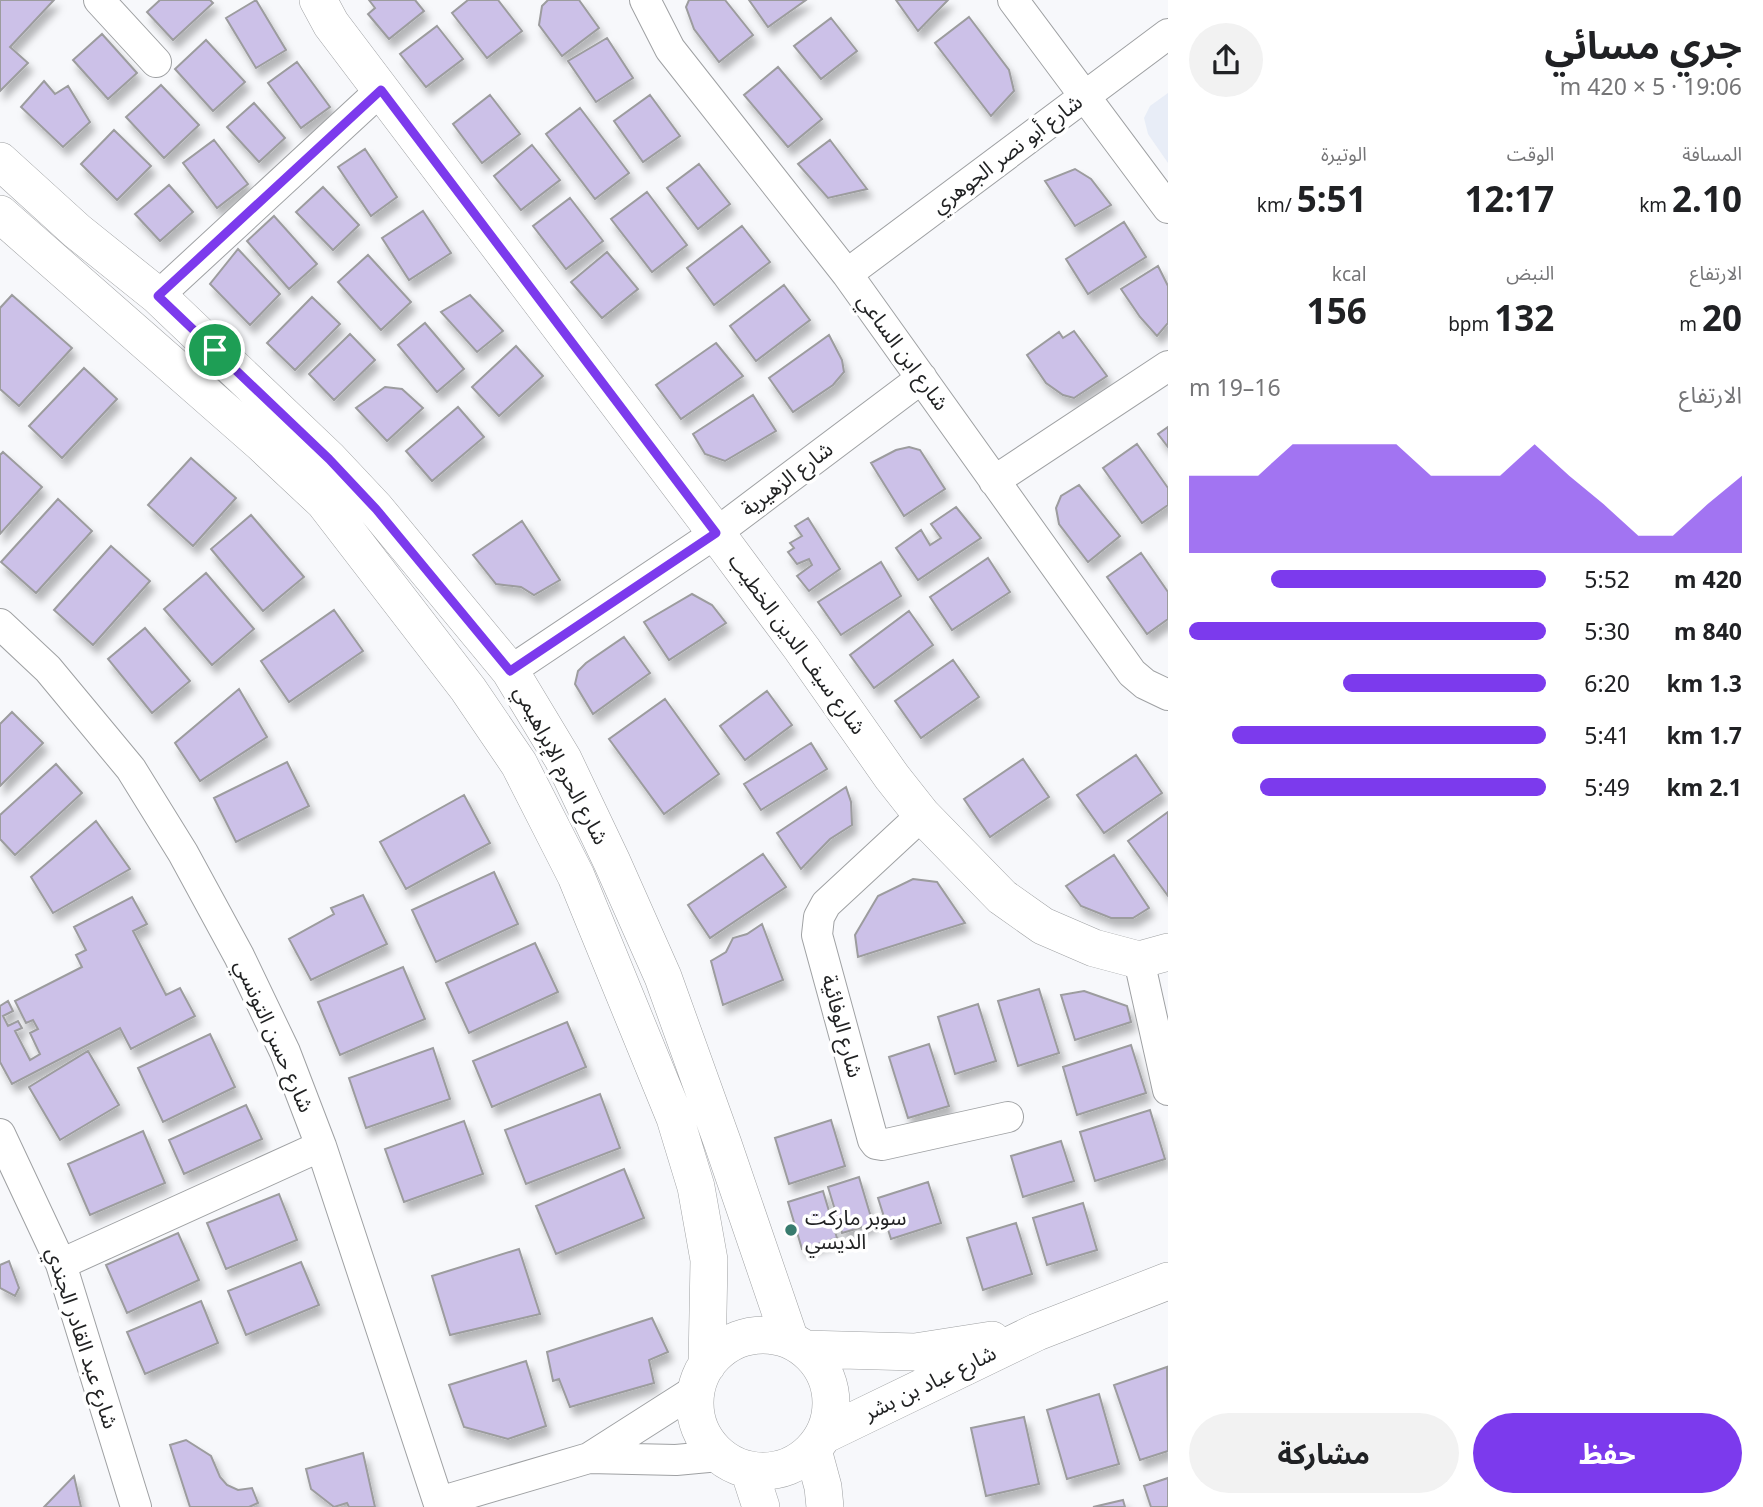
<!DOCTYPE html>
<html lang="ar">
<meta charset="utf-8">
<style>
:root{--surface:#fff;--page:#f2f2f2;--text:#202124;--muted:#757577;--accent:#7c3aed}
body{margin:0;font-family:"Noto Sans","Noto Sans Arabic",sans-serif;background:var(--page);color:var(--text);direction:rtl;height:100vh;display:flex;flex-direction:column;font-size:26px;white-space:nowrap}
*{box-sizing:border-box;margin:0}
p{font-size:23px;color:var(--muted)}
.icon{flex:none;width:38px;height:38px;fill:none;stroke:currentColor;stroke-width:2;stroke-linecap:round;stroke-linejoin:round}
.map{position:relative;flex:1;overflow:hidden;direction:ltr}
.panel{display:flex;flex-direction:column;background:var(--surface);width:595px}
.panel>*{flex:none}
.pin{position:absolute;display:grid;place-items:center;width:60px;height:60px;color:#fff;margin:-30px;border:4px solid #fff;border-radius:50%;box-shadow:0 2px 7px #0007}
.round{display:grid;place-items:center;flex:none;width:74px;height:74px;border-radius:37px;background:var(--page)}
.head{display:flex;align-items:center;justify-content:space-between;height:119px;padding:0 21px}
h1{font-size:38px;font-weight:700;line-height:52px}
.figures{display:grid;grid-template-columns:repeat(3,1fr);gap:10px;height:119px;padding:7px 21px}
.figures div{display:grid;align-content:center}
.figures b{font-size:35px;font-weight:700}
.figures small{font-size:19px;font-weight:400}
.figures p{font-size:19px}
.chart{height:196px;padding:14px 21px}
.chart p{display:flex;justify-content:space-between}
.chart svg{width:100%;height:126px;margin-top:7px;fill:var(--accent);opacity:.7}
.primary-button{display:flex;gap:14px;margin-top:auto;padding:14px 21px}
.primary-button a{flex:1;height:80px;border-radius:42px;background:var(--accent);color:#fff;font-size:28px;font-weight:700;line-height:80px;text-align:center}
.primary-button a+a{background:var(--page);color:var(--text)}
ul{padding:0 21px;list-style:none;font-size:23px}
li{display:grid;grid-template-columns:112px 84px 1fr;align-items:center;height:52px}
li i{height:18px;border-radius:9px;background:var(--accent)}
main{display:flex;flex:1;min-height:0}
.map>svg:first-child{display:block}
.built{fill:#e8edf7}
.building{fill:#ccc1e8;stroke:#9c9c9e;stroke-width:2;filter:url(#shadow)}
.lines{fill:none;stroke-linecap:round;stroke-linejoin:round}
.minor-casing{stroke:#9fa1a3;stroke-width:32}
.tertiary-casing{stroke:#9fa1a3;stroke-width:38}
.minor{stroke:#fff;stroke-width:30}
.tertiary{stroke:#fff;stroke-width:37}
.route-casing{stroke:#fff;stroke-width:14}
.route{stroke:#7c3aed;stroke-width:9}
.poi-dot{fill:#387b6e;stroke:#fff;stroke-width:2.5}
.labels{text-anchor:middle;stroke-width:7;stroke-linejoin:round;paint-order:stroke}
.street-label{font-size:21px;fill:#212223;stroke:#fff}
.poi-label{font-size:21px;fill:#212223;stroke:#fff;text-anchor:start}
</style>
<main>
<section class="panel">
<div class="head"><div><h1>جري مسائي</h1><p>19:06 · 5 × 420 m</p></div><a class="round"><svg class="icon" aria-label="share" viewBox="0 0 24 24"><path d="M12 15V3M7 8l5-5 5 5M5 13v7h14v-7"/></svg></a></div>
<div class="figures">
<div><p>المسافة</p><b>2.10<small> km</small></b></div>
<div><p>الوقت</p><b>12:17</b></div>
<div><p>الوتيرة</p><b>5:51<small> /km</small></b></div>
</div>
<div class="figures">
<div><p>الارتفاع</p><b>20<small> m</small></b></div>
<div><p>النبض</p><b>132<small> bpm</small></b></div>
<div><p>kcal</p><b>156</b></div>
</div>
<div class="chart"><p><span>الارتفاع</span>16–19 m</p>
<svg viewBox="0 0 160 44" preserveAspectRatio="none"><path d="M0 44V17L10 17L20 17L30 6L40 6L50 6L60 6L70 17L80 17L90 17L100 6L110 17L120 27L130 38L140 38L150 27L160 17V44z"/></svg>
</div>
<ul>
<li><b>420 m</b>5:52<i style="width:77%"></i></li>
<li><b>840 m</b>5:30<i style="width:100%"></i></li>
<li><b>1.3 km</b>6:20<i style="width:57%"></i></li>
<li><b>1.7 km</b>5:41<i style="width:88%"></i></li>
<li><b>2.1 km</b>5:49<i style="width:80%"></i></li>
</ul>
<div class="primary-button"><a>حفظ</a><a>مشاركة</a></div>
</section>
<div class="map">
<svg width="1168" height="1507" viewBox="0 0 1168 1507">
<defs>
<filter id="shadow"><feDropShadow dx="4.5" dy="8" stdDeviation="3.5" flood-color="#0004"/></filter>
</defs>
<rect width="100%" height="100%" fill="#f7f8fb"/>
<path class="built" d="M1168,93v70l-20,-29 -4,-16 6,-12z"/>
<path class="building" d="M0,0h54l-44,47 18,16 -28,28z
M160,0h50l3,3 -40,37 -26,-28z
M256,0l30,50 -30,18 -30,-50z
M415,0l9,11 -35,28 -21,-25 7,-6 -6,-8z
M468,0h30l24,31 -35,27 -35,-45z
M548,0h31l20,28 -37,28 -23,-31 3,-19z
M689,0h36l28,35 -34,27 -25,-33 -8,-22z
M749,0h57l-38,27z
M896,0h52l-30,31z
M969,17l40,53 5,21 -23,25 -56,-73z
M831,18l26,33 -36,28 -27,-33z
M437,26l26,33 -37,28 -26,-33z
M102,34l35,39 -29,26 -35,-39z
M607,38l26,40 -37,24 -28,-41z
M206,40l39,42 -32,29 -38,-42z
M297,62l33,45 -29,21 -33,-45z
M778,67l44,52 -34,28 -44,-52z
M44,81l11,13 13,-8 22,36 -27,25 -42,-40z
M161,85l38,40 -35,33 -38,-41z
M490,95l30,39 -38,29 -29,-39z
M650,95l30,41 -37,26 -29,-41z
M254,103l31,35 -26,24 -32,-35z
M580,108l49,65 -34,26 -49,-65z
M114,130l37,36 -34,34 -36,-36z
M214,140l34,44 -31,24 -34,-45z
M830,140l37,49 -39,9 -30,-34z
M532,145l28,35 -39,30 -27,-34z
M365,149l32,48 -26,19 -33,-49z
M699,164l31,40 -32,25 -31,-41z
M1075,169l16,10 20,26 -36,21 -30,-45z
M169,185l24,27 -33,29 -25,-27z
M323,187l36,38 -26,25 -37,-38z
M647,192l40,53 -35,27 -41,-53z
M570,198l33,43 -37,28 -33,-43z
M423,211l28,42 -42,27 -27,-42z
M274,216l43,48 -28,25 -42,-48z
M1124,222l22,35 -58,37 -22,-35z
M742,226l28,36 -56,43 -27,-37z
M238,249l42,45 -30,31 -40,-41z
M607,252l31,37 -36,29 -31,-36z
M368,255l43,47 -30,28 -43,-48z
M1158,266l10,20v37l-11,13 -17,-19 -19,-28z
M784,285l26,35 -54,41 -26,-35z
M12,295l60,53 -53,58 -19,-17v-81z
M470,295l33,36 -26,21 -36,-40z
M312,297l28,27 -45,46 -28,-27z
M425,323l39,46 -27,23 -39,-47z
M1074,331l33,45 -33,22 -11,-3 -17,-12 -19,-28 32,-23 4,6z
M350,334l25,26 -41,40 -25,-26z
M829,335l13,25 2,12 -11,13 -40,27 -24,-34z
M716,343l27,33 -62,43 -25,-34z
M516,346l27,30 -44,40 -27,-29z
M84,368l33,31 -55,59 -33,-32z
M385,387l17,2 21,19 -36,33 -31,-33z
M753,395l23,36 -51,30 -20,-7 -12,-20z
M458,407l26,30 -52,44 -26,-30z
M1168,427v20l-10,-13z
M1137,444l31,44v17l-26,18 -39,-55z
M909,447l11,3 25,39 -41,27 -33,-53 25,-13z
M3,452l39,35 -42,47v-79z
M191,458l45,40 -43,48 -45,-41z
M1079,485l41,51 -32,26 -29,-38 -3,-16 5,-12z
M58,499l34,32 -56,62 -35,-31z
M956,507l25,31 -63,42 -22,-32 25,-18 9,15 11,-7 -10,-14z
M251,515l53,62 -41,34 -52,-62z
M808,518l32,51 -31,22 -12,-15 15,-11 -3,-6 -12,5 -9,-12 6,-4 -4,-5 12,-7 -7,-10z
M522,521l38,59 -26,15 -13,-8 -25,-3 -23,-29z
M111,546l39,35 -57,64 -39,-35z
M1141,553l27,39v27l-21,15 -40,-57z
M988,558l22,34 -58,38 -22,-33z
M881,562l20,34 -60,39 -23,-33z
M206,573l48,56 -42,36 -48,-56z
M692,594l20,11 14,18 -57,37 -25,-38z
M334,610l29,41 -74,51 -28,-41z
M909,611l24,34 -59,43 -24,-33z
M145,628l45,53 -38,32 -44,-54z
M624,637l26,36 -57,41 -18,-30 3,-13 8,-8z
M953,660l26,37 -58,41 -26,-37z
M239,689l28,48 -67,44 -25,-38z
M767,691l25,34 -47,35 -25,-34z
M665,699l54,75 -55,40 -55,-75z
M12,712l31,31 -43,43v-62z
M811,743l16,26 -66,41 -17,-26z
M1136,755l26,38 -58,40 -27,-38z
M1023,759l26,38 -59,40 -26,-38z
M287,762l22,44 -73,36 -22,-44z
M56,764l26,29 -67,62 -15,-16v-24z
M846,787l5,15 1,23 -22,14 -29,30 -24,-36z
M464,795l26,48 -84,46 -26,-47z
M1168,812v84l-40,-55z
M96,821l34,48 -77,44 -22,-36z
M763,854l23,33 -76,51 -22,-33z
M1114,855l35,53 -16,10h-22l-30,-12 -15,-20z
M494,872l24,52 -82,38 -24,-52z
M913,879l24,3 28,41 -107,34 -3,-22 23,-39z
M363,895l24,49 -76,36 -22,-41 45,-25 -3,-6z
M132,897l15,27 -14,7 33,64 14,-7 15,28 -64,33 -11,-21 -108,56 -12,-22v-56l8,-5 5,10 -10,5 5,10 10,-5 4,7 -7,3 15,29 10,-6 -10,-21 8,-4 -5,-9 -7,3 -11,-22 67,-34 -6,-12 10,-5 -12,-23z
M762,924l21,56 -60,25 -12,-44 15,-9 7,-14 14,-4z
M535,943l23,49 -89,41 -23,-50z
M403,967l22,52 -85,36 -22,-53z
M1039,989l20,64 -41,13 -20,-65z
M1084,991l43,15 4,16 -56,18 -14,-45z
M978,1004l18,57 -41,13 -17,-57z
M567,1022l19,45 -94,40 -19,-46z
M210,1034l25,53 -72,35 -25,-54z
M929,1044l20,62 -41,12 -19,-61z
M1131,1045l15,48 -69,22 -14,-48z
M433,1048l17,51 -84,29 -17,-50z
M88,1051l31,54 -59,35 -31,-53z
M600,1094l20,54 -94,36 -21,-54z
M246,1105l16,34 -78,35 -15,-34z
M1150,1110l15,49 -70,22 -15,-49z
M831,1120l14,46 -56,18 -14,-46z
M464,1121l19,53 -79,28 -19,-53z
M143,1131l22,52 -75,32 -22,-51z
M1061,1141l13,40 -51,16 -12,-41z
M624,1169l20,49 -88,36 -20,-48z
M859,1177l14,47 -31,9 -14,-46z
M928,1182l13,41 -50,16 -13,-41z
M823,1191l14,47 -35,11 -14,-47z
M279,1194l18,46 -71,29 -19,-46z
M1083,1203l14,47 -50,15 -14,-47z
M1016,1223l16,51 -49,16 -16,-52z
M178,1233l21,47 -72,33 -21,-48z
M519,1249l21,65 -90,21 -18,-59z
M9,1261l10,27 -4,8 -15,-8v-23z
M301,1262l18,43 -73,30 -18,-44z
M201,1301l17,42 -73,31 -18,-42z
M652,1318l16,34 -19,8 5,23 -84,24 -11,-28 -6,2 -6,-29z
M526,1361l20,65 -38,13 -44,-12 -15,-42z
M1167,1367l1,84 -28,9 -26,-75z
M1099,1394l20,70 -52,15 -20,-69z
M1024,1417l15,67 -53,12 -15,-68z
M186,1440l25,16 9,21 7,8 11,5 14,-2 6,15 -9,4h-59l-20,-62z
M363,1453l12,54h-26l-2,-4 -13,4 -23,-18 -5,-20z
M74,1476l7,31h-37z
M1168,1478v29h-17l-7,-21z
M1123,1500l2,7h-32z"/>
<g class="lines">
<g class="minor-casing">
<path id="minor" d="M99,0l57,62
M645,0l25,49 177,225 285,399 13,11 23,11
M1013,0l155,208
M847,274l321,-240
M158,296l223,-206
M994,481l174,-115
M0,624l48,45 83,100 52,84 56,103 46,96 36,94 119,361
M510,671l206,-138 206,-155
M922,815l-96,89 -7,13 -2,18 56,205 3,4 6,1 126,-28
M1139,960l29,130
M0,1134l61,130 75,243
M61,1264l260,-118
M589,1458l87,2 43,-4
M439,1502l150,-44 105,-67"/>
</g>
<g class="tertiary-casing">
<path id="tertiary" d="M318,0l13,24 385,509 86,116 90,128 30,38 80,82 41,29 51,22 45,12 29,-8
M0,161l77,70 81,65 171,163 47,50 134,162 53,88 49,103 51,115 60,167 67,196
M0,214l260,228 64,60 144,187 51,75 57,112 99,242 21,69 13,73 -2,105
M695 1403a68 68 0 1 1 136 0a68 68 0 1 1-136 0Z
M805,1349l110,3 77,-12
M824,1435l213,-103 131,-51
M813,1450l10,37 2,20
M749,1470l12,37"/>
</g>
<use href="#minor" class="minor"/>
<use href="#tertiary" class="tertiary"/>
</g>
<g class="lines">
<g class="route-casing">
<path id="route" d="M381,90l335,443 -206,138 -134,-162 -47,-50 -171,-163z"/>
</g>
<use href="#route" class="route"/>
</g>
<circle class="poi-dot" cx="791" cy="1230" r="7"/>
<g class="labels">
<g class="street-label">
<text transform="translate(1007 154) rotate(-37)" y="7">شارع أبو نصر الجوهري</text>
<text transform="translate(903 352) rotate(54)" y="7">شارع ابن الساعي</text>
<text transform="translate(787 479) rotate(-37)" y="7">شارع الزهيرية</text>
<text transform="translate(797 644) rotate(54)" y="7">شارع سيف الدين الخطيب</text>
<text transform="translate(561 765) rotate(62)" y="7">شارع الحرم الإبراهيمي</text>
<text transform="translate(842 1026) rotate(75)" y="7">شارع الوفائية</text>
<text transform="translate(274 1036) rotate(66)" y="7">شارع حسن التونسي</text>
<text transform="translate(82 1338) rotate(72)" y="7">شارع عبد القادر الجندي</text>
<text transform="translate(930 1383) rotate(-26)" y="7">شارع عباد بن بشر</text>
</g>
<g class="poi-label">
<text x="805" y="1225">سوبر ماركت<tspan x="805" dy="24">الديسي</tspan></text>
</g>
</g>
</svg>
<div class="pin" style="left:215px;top:350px;background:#1e9e55"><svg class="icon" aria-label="arrive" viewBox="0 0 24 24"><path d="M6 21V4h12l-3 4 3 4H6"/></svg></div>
</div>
</main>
